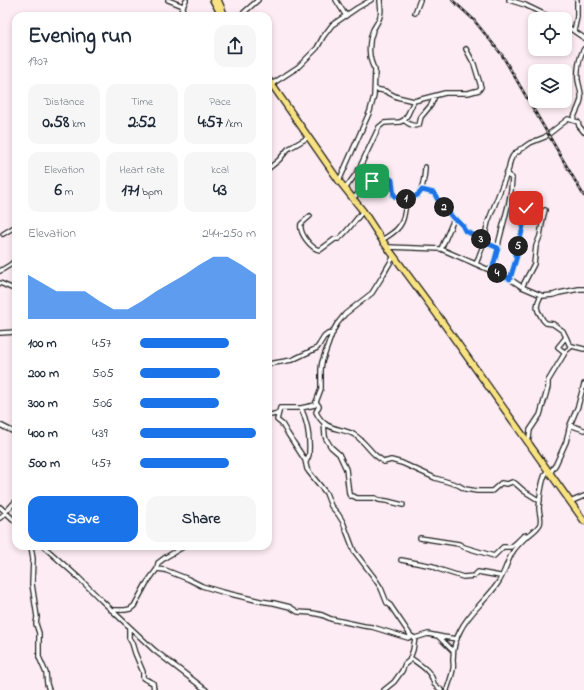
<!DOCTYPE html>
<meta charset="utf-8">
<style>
:root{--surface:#fff;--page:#f6f6f7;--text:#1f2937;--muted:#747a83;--accent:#1a73e8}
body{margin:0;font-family:"Indie Flower",sans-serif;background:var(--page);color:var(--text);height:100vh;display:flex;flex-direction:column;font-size:15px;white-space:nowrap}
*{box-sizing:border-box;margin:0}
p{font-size:13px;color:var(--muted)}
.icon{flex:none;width:22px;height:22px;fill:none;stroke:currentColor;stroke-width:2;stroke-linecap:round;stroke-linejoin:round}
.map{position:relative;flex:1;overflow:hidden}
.drawer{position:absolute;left:12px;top:12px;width:260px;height:538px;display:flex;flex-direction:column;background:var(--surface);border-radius:12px;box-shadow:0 2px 6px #0003}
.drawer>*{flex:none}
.fabs{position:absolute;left:528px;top:12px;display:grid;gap:8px}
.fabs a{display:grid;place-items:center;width:44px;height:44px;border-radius:8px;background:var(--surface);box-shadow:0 2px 6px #0003;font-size:20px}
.pin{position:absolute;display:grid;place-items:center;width:34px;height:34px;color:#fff;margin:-17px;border-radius:8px;box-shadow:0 2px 6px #0006}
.km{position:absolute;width:20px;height:20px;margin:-10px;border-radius:50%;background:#222;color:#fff;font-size:11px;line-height:20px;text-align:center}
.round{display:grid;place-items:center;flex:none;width:42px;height:42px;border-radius:12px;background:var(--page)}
.summary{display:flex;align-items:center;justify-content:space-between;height:68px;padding:0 16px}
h1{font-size:22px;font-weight:700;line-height:30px}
.figures{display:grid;grid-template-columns:repeat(3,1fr);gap:6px;height:68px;padding:4px 16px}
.figures div{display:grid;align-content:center;border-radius:10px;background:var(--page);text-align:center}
.figures b{font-size:17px;font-weight:700}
.figures small{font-size:11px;font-weight:400}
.figures p{font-size:11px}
.chart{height:112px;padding:8px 16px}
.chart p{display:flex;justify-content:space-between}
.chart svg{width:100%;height:72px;margin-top:4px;fill:var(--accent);opacity:.7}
.primary-button{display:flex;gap:8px;margin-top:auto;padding:8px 16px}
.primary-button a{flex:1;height:46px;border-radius:12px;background:var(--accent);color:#fff;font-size:16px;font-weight:700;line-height:46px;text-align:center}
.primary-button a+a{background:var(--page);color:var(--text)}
ul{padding:0 16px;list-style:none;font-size:13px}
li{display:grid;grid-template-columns:64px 48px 1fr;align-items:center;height:30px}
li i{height:10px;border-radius:5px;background:var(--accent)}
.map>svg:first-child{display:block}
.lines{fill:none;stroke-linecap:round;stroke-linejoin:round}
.minor-casing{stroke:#1c1c1c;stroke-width:6}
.trunk-casing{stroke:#1c1c1c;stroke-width:8}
.minor{stroke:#fff;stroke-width:3.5}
.trunk{stroke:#f8e281;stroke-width:5.5}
.rail-casing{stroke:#1c1c1c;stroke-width:2.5}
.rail{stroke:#fff;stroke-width:1;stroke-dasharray:3;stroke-linecap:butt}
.route-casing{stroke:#fff;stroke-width:8}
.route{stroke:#1a73e8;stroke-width:5}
</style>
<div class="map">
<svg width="584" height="690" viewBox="0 0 584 690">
<rect width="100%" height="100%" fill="#fdecf3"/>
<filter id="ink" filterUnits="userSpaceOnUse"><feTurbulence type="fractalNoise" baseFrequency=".025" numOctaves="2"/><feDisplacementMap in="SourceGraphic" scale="8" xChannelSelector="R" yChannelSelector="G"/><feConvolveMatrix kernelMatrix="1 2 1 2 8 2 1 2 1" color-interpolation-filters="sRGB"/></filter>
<g filter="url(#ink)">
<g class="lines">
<g class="minor-casing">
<path id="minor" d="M168,0l15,6
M336,0l10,16
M509,0l16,5 29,14
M415,13l5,-13
M179,16l7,-16
M240,16l18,-16
M565,25l19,13
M574,31l3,-14v-17
M272,84l26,-17 19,-19 6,-11 9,-12 25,-17 14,-8
M375,89l10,2 12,6 17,4 31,-8h23l11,-3 2,-3 -7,-23 -8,-15
M404,120c4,4 9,7 15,5l2,-8 10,-12 4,-9
M573,120c2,-7 7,-14 8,-21 1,-6 -2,-13 -3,-19 -1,-9 1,-23 6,-31
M268,169l11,-9 9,-11 21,-12
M339,181l31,-70 4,-15 1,-26c-7,-11 -7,-27 -2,-40 2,-4 6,-9 7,-14 2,-5 0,-11 0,-16
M345,189l13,-18 21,-44 5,-4 16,-1 4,-2 4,-6 6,-13
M422,190l12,3 5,9 15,17 4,2 4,4 3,6c7,3 12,6 19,9
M352,199l25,-22 7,-1 8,4 2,16 15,4
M310,216l-9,8c-2,9 10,25 19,26l15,-11c1,0 2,0 3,0 4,-1 21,-23 25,-28
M3,234l13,-8
M382,240c11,-7 20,-12 22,-25 1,-4 1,-9 3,-12 2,-5 9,-5 12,-9 4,-4 6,-22 6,-27
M484,243l14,5
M388,247l53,2 69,30 12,8 21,9 10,-1 6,-2 20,-4h5
M441,249l13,-30
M476,264l8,-21v-3l4,-18 21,-54c0,-4 2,-11 6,-15 5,-4 2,2 5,-4l3,-1 7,-5 15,-6 23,-18 10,3 1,4 5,6
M0,271l10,-6 6,-5
M492,271l6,-23 1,-7 10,-39 2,-12 1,-12 -6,-4
M510,279l7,-23 -2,-1c6,-16 9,-31 11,-47
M0,283l16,7
M522,287l12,-23 2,-18 4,-10 3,-18 2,-8
M541,295l-3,7 -1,5 1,4 5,9 3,3 7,1 10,7 3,6 3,7 3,2 12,3
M0,333l16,-1
M564,353l-1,-2 -5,-4 8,-10
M268,364l24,-4 19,-9 6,-3 2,-3 5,-8 4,-3 5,-1
M316,402l3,4 -3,6c9,19 22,15 37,22 9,5 14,13 21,20 3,3 7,5 10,8l7,-2 11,3 33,15 23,7 7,4 12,2h15l9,-8 6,1 5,-2 3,1 9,8 16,10
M280,408l-3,12 5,4 6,10 17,26 2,9 2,3 17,21 5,13 7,8 5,8 11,29 19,25 8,12 6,15 3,2 21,31 4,2 13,-4 15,3 14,2
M280,408h21l14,-3 6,-16v-20l1,-7 11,-31 4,-7 8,-10 27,-21 10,-16 5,-9 7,-12
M301,408c7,15 9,28 8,44v3l-3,7
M268,415h3l7,-2 1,-2
M324,423l1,13 1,3 5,8 8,7 7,15 3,25 1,2h3l4,2h18l4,2 8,1 16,4
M0,425l16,8
M570,425l14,5
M526,441l3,-3 1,-8 10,-15 8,-28v-6l18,-30 6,-5
M550,473l6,-9 10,-22 4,-17 8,-19 6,-22
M570,502l14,-6
M0,507l16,15
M0,518l14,-15 2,-2
M420,538l39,6 5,3 30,9 9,-9h8l6,-5 6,-6 4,-1
M31,546l2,13 -1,25 5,33 -1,7 3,9v24l7,16 1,11 2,6
M43,546l36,32 22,22 53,50 52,40
M401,560l32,6 5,3 25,8 11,-1 4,-4 22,4 1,1
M157,569l8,1 23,9 14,7 20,6 38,9 14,2 16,4 8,5 15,1 9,2 9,4 33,7 8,1 36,11 3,-2
M111,610h14l5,-1 4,-3 12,-22 11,-15 1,-6 8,-6 19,-11
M129,627v11l3,5 3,10 8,19v6l10,5 1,7
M439,637l14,14
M409,661l3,-2c10,7 20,13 22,25l7,6
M384,690l10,-8 8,-11 3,-7 4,-3 4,-11 2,-12
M447,690c2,-7 5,-14 6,-21 1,-3 0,-6 0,-9 0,-10 2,-20 7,-29 9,-19 27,-31 38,-48 7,-10 9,-23 16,-33 3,-4 7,-8 11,-12 5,-4 12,-8 15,-14 2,-5 -1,-11 -1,-16 1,-10 2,-30 9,-38"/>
</g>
<g class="trunk-casing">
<path id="trunk" d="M213,0l9,16
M218,0l6,14
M268,79l71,102 24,30 19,29 54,73 148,208"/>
</g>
<use href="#minor" class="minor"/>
<use href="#trunk" class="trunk"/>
<g class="rail-casing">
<path id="rail" d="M452,0l21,19 29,36 82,141"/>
</g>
<use href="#rail" class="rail"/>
</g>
</g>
<g class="lines" filter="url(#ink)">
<g class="route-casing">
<path id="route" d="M372,181c7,-5 12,-7 20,-1l2,16 15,4 10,-6 3,-4 12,3 5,9 15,17 4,2 4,4 3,6c7,3 12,6 19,9v2l14,6 -6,22 18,9 7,-23 -2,-1c6,-16 9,-31 11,-47"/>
</g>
<use href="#route" class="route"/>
</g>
</svg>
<div class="fabs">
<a><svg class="icon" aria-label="locate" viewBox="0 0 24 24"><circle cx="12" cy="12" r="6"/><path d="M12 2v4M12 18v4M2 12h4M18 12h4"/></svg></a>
<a><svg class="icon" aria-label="layers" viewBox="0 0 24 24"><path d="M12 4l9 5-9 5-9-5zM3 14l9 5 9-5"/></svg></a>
</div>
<div class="pin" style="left:372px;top:181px;background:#1e9e55"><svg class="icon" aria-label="arrive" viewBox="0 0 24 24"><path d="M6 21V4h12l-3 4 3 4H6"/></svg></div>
<div class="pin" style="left:526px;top:208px;background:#d93025"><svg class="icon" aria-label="check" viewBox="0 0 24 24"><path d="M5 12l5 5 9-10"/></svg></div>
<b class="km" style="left:406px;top:199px">1</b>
<b class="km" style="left:444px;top:207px">2</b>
<b class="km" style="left:481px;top:239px">3</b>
<b class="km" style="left:497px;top:273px">4</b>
<b class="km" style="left:518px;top:246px">5</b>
<section class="drawer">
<div class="summary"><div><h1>Evening run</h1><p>19:07</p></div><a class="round"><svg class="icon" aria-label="share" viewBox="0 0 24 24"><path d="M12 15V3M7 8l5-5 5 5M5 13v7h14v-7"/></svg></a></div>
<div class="figures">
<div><p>Distance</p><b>0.58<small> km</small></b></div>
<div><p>Time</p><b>2:52</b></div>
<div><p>Pace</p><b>4:57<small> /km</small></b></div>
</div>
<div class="figures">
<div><p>Elevation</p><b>6<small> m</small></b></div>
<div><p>Heart rate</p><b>171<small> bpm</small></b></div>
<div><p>kcal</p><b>43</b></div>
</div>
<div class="chart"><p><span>Elevation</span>244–250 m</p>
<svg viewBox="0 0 160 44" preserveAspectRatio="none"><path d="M0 44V17L10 22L20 27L30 27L40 27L50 33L60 38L70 38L80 33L90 27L100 22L110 17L120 11L130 6L140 6L150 11L160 17V44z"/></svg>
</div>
<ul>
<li><b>100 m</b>4:57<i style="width:77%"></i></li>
<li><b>200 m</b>5:05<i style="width:69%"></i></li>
<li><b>300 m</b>5:06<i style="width:68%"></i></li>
<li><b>400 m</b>4:39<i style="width:100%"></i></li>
<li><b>500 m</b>4:57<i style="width:77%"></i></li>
</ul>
<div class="primary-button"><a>Save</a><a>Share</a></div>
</section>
</div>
